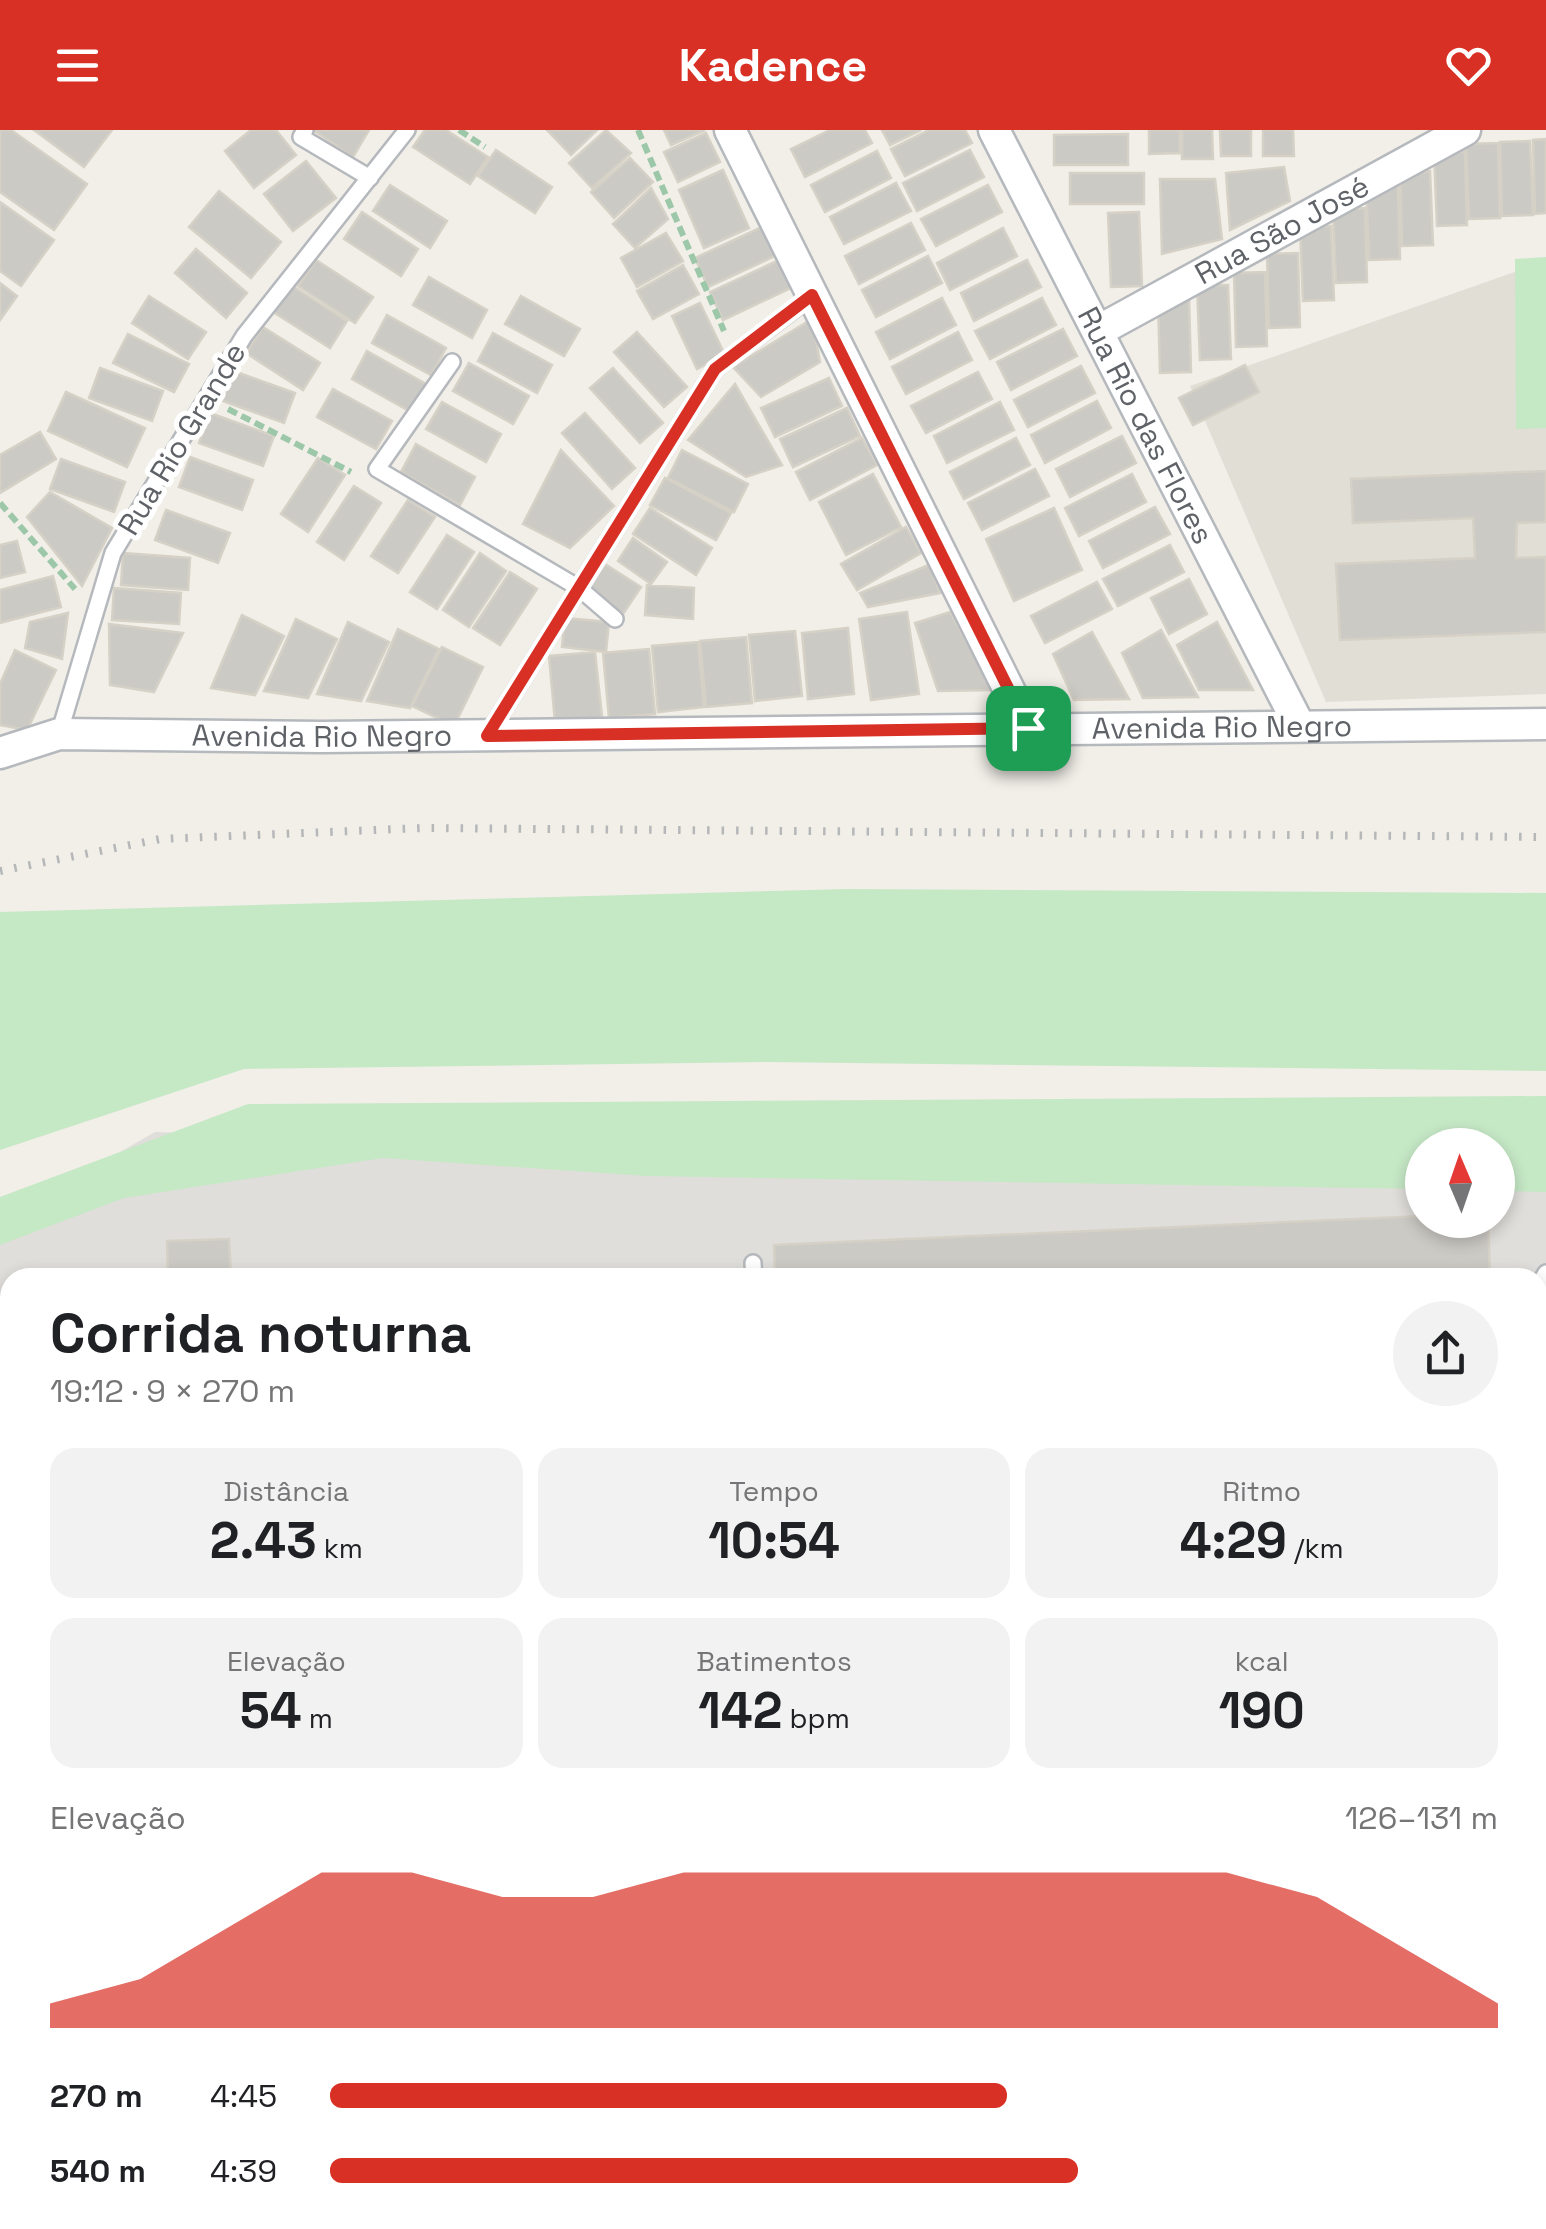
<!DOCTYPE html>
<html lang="pt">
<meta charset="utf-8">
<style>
:root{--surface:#fff;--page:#f2f2f2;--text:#202124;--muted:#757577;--accent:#d93025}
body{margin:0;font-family:"Space Grotesk",sans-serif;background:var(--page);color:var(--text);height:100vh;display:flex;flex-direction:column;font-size:38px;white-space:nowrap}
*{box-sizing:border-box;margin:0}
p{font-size:32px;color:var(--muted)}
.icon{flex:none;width:55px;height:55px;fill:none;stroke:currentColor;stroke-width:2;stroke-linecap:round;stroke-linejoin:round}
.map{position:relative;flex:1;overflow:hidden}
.drawer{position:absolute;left:0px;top:1138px;width:1548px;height:962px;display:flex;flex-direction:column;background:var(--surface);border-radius:30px 30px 0 0;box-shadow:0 5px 15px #0003}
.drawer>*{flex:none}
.needle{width:65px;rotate:358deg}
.controls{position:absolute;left:1405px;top:998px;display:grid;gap:20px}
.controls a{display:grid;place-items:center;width:110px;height:110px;border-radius:50%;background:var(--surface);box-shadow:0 5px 15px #0003;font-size:50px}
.pin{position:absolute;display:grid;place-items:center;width:85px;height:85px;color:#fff;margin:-42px;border-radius:20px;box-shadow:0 5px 15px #0006}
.round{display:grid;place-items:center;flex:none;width:105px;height:105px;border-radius:52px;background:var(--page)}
.head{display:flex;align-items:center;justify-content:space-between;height:170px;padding:0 50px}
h1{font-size:55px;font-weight:600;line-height:75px}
.metrics{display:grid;grid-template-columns:repeat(3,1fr);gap:15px;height:170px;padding:10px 50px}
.metrics div{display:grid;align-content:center;border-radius:25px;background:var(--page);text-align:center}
.metrics b{font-size:50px;font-weight:600}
.metrics small{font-size:28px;font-weight:400}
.metrics p{font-size:28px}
.chart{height:280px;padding:20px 50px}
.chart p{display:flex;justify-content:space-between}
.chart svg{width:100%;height:180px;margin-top:10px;fill:var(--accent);opacity:.7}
ul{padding:0 50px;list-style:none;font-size:32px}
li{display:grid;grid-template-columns:160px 120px 1fr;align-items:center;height:75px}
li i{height:25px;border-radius:12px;background:var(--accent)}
header{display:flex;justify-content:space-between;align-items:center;height:130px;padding:0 50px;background:var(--accent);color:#fff;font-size:45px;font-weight:600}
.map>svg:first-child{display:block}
.industrial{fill:#e0deda;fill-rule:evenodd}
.education{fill:#e1ded6}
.green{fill:#c5e8c5}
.building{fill:#cccac5;stroke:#d6d1c6;stroke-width:2.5}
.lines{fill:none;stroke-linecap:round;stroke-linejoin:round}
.service-casing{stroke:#b5b8bc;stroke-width:20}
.minor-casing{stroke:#b5b8bc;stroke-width:35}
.path{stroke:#9cc7a9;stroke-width:6;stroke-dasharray:10 5;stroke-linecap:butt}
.service{stroke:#fff;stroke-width:15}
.minor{stroke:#fff;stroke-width:30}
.rail{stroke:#b6b7b8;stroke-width:8;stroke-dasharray:2.5 12;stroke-linecap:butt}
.route-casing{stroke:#fff;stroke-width:20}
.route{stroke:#d93025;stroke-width:12}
.labels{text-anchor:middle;stroke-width:10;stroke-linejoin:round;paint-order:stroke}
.street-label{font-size:30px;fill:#5f6368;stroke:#fff}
</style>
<header><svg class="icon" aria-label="menu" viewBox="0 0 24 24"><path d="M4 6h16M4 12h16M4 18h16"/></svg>Kadence<svg class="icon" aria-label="heart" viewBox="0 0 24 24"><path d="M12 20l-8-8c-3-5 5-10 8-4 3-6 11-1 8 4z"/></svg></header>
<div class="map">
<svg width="1546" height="2099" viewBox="0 0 1546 2099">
<rect width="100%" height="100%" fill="#f1efe8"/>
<path class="industrial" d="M155,1002l1267,37v51h76v-49l48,1v1057h-1546v-1008zM10,1148h1528v942h-1528z"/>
<path class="education" d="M1546,131v433l-220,8 -136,-316z"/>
<path class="green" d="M1546,127v171l-30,1 -1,-170z
M847,759l699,4v178l-779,-9 -523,7 -244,81v-238z
M1546,966v96l-48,-1v-46h-76v44l-776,-13 -263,-18 -259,40 -124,47v-48l248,-93z"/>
<path class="building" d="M0,0h11l76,54 -33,46 -54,-38z
M34,0h78l-28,37z
M251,0h25l20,25 -42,33 -29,-37z
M313,0h56l-16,27z
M425,0h21l42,27 -18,27 -57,-37z
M547,0h50l-26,25z
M606,0l25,23 -39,35 -23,-25z
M664,0h41l-34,15z
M830,0h35l7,13 -67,34 -14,-28z
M882,0h39l-31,15z
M929,0h36l7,13 -67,33 -14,-27z
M1149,0h31v23l-31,1z
M1182,0h30l1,29h-31z
M1220,0h31v26h-30z
M1263,0h30l1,26h-31z
M706,3l14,29 -42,20 -14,-30z
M1128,4v31h-74v-30z
M1546,9v74l-11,1 -2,-74z
M1530,11l3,74 -31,1 -2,-74z
M1498,13l2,75 -31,1 -3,-75z
M496,20l56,37 -17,26 -57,-37z
M970,20l14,27 -67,34 -14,-28z
M877,21l14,27 -66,34 -14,-27z
M1465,21l2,74 -30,1 -3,-74z
M630,28l23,24 -39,36 -23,-26z
M306,31l30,37 -43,33 -29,-37z
M1284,37l6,34 -60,29 -4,-57z
M723,40l26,58 -45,20 -25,-58z
M1430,41l3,74 -31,1 -2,-74z
M1070,43h74v31h-74z
M1160,49h55l7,60 -60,15z
M896,53l15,28 -67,33 -14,-27z
M390,55l57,36 -17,27 -57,-37z
M988,55l14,27 -66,34 -15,-27z
M1398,55l2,74 -31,1 -3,-74z
M651,58l17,31 -33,29 -22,-24z
M219,61l62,51 -30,36 -62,-51z
M0,72l54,38 -33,46 -21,-15z
M1365,78l2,74 -31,1 -3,-74z
M362,82l56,37 -17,27 -57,-37z
M1139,82l3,74 -31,1 -3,-74z
M911,93l14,27 -66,34 -14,-28z
M1331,96l3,74 -31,1 -3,-74z
M762,97l13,29 -67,31 -13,-29z
M1003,98l14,28 -67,34 -13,-27z
M666,103l17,28 -46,26 -16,-29z
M196,119l51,44 -21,25 -51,-45z
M1298,123l2,74 -31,1 -2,-74z
M928,126l14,27 -66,34 -14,-27z
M316,130l57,37 -18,26 -57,-37z
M1027,130l14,27 -67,34 -13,-28z
M777,131l14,27 -68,32 -13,-28z
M683,135l16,29 -46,25 -16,-28z
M1265,142l2,74 -31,1 -2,-74z
M429,147l58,33 -15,28 -59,-33z
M0,153l17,13 -17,24z
M291,155l56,36 -17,27 -57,-36z
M1228,155l3,74 -31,1 -3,-74z
M149,166l57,36 -18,27 -56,-36z
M521,166l59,33 -16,27 -59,-32z
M942,168l14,27 -66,34 -14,-27z
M1042,168l14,27 -66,34 -15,-28z
M1189,168l2,74 -31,1 -2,-74z
M700,173l25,52 -28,14 -25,-53z
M387,185l59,33 -15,27 -59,-32z
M812,189l8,43 -59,35 -28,-30z
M263,197l57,36 -17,27 -57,-37z
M1063,199l14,27 -66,34 -14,-28z
M637,202l50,55 -23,20 -50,-55z
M958,202l14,28 -66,34 -14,-27z
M493,203l59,32 -15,28 -59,-32z
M128,204l61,30 -15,28 -61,-29z
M367,221l59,33 -15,28 -59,-33z
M469,233l60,33 -16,28 -60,-33z
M1245,235l14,27 -66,33 -14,-27z
M1081,236l14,27 -67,34 -14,-27z
M100,238l63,23 -11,30 -63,-23z
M613,238l50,55 -23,20 -50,-55z
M231,240l64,23 -11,30 -64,-23z
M978,242l14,27 -66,34 -15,-27z
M829,248l13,28 -67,31 -14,-29z
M735,254l47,81 -36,12 -58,-37z
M333,259l59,32 -16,28 -59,-32z
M66,262l79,36 -18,39 -79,-36z
M1097,271l14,27 -66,35 -14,-28z
M442,272l59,32 -15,28 -60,-33z
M1000,272l14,28 -67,33 -13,-27z
M847,278l13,28 -67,31 -13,-28z
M210,283l64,23 -11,30 -64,-23z
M585,283l50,55 -23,21 -50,-56z
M40,302l16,27 -56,34v-38z
M1122,306l14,27 -66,34 -14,-28z
M862,308l15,27 -67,35 -14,-28z
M1016,308l14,27 -66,34 -14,-27z
M416,314l59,33 -15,28 -59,-33z
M561,320l53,56 -44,42 -47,-24z
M682,320l66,34 -14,28 -66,-34z
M190,327l63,23 -11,30 -63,-23z
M318,328l27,17 -37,57 -27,-18z
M61,329l64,23 -11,30 -64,-23z
M1035,339l14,27 -67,34 -14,-27z
M1546,341v51l-29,1 -1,35 30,-1v75l-206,8 -4,-76 139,-6 -2,-40 -120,5 -2,-44z
M873,344l28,53 -55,28 -27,-53z
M1132,344l14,28 -67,34 -14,-28z
M665,348l66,35 -15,27 -66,-35z
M354,356l27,17 -37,57 -27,-18z
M50,362l62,36 -30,58 -55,-69z
M408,370l27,17 -37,56 -27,-17z
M1155,377l15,27 -67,34 -14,-27z
M650,378l62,40 -16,27 -63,-41z
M1054,378l28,62 -68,31 -28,-62z
M166,380l64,23 -12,30 -63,-23z
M906,397l15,26 -64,37 -16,-26z
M447,405l27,17 -37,57 -27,-17z
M633,408l34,24 -16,22 -33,-23z
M17,411l8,31 -25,6v-33z
M1170,415l14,27 -66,34 -15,-27z
M123,423l67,5 -2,32 -67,-5z
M480,423l26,18 -37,56 -26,-17z
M605,434l36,23 -18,27 -36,-24z
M929,435l11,28 -72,14 -8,-14z
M510,442l27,17 -37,56 -27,-17z
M53,446l8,31 -61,16v-33z
M1189,449l18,35 -38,20 -18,-36z
M1097,452l15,27 -67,34 -14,-27z
M647,455l47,3 -1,31 -48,-4z
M114,458l67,5 -2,31 -67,-4z
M907,482l12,82 -48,6 -12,-81z
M950,482l43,78 -55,1 -23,-68z
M68,483l-6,46 -37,-11 5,-26z
M242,485l42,21 -29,59 -44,-7z
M565,488l44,4 -3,30 -44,-5z
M296,489l41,20 -29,59 -44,-7z
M348,492l41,20 -28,59 -44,-7z
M1217,492l36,68h-54l-22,-45z
M109,494l74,9 -29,59 -44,-7z
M848,498l6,66 -46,5 -6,-66z
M398,499l41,20 -29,59 -43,-7z
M1161,500l37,67 -55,1 -21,-45z
M795,501l7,65 -47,5 -6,-66z
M1092,502l37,67 -55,1 -21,-46z
M746,507l6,66 -46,4 -6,-66z
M698,512l6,65 -46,5 -6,-66z
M442,517l41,20 -29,59 -42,-20z
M649,519l6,65 -46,4 -6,-65z
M15,520l41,20 -29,60 -27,-5v-41z
M595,522l7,65 -47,5 -6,-66z
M1422,1086v4h66l2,58h-715l-1,-33z
M229,1109l2,39h-63l-1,-37z
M10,1241v268l-10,1v-268z
M0,1921h10v169h117l1,9h-128z
M283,2090h1145l1,9h-1145z"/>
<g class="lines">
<g class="service-casing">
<path id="service" d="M305,0l-4,7 69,41
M452,232l-75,107 202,119 36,31
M59,604l54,-181 131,-217 163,-206
M487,606l228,-367 98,-74
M753,1133l1,15
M1538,1156l8,-13
M1538,1287l8,163
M190,2090v9"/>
</g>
<g class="minor-casing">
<g id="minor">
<path d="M730,0l298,598"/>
<path id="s1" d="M994,0l304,593"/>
<path id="s2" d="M1098,201l367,-201"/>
<path id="s3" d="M0,623l59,-19 262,3 1225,-13"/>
</g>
</g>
<path class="path" d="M459,0l26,17
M638,0l86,201
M228,279l123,63
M0,373l75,86"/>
<use href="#service" class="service"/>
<use href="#minor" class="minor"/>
<path class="rail" d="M0,741l160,-32 263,-11 1123,9"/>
</g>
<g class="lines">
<g class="route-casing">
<path id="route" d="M812,165l216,433 -541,8 228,-367z"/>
</g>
<use href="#route" class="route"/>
</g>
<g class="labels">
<g class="street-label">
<text dy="10" stroke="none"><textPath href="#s2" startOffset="210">Rua São José</textPath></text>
<text dy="10" stroke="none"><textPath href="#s1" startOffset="332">Rua Rio das Flores</textPath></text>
<text transform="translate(182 309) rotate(-59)" y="10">Rua Rio Grande</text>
<text dy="10" stroke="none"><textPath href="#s3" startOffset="1225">Avenida Rio Negro</textPath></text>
<text dy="10" stroke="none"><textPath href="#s3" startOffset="325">Avenida Rio Negro</textPath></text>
</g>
</g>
</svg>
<div class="controls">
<a><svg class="needle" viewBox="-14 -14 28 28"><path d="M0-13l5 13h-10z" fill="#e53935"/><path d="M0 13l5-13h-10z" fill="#757577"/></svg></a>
</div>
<div class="pin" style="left:1028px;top:598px;background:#1e9e55"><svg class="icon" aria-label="arrive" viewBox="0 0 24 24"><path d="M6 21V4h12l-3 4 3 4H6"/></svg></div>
<section class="drawer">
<div class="head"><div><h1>Corrida noturna</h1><p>19:12 · 9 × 270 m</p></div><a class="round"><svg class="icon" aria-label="share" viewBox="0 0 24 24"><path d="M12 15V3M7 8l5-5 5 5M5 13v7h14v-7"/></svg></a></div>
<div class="metrics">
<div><p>Distância</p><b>2.43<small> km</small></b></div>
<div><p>Tempo</p><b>10:54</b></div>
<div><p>Ritmo</p><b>4:29<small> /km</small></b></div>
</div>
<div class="metrics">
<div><p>Elevação</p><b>54<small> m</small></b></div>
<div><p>Batimentos</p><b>142<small> bpm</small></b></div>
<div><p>kcal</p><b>190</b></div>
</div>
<div class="chart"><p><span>Elevação</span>126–131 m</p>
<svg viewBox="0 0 160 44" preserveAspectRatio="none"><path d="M0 44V38L10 32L20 19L30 6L40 6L50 12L60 12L70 6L80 6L90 6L100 6L110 6L120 6L130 6L140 12L150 25L160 38V44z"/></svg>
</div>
<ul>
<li><b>270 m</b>4:45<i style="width:58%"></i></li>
<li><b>540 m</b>4:39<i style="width:64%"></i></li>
</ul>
</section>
</div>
